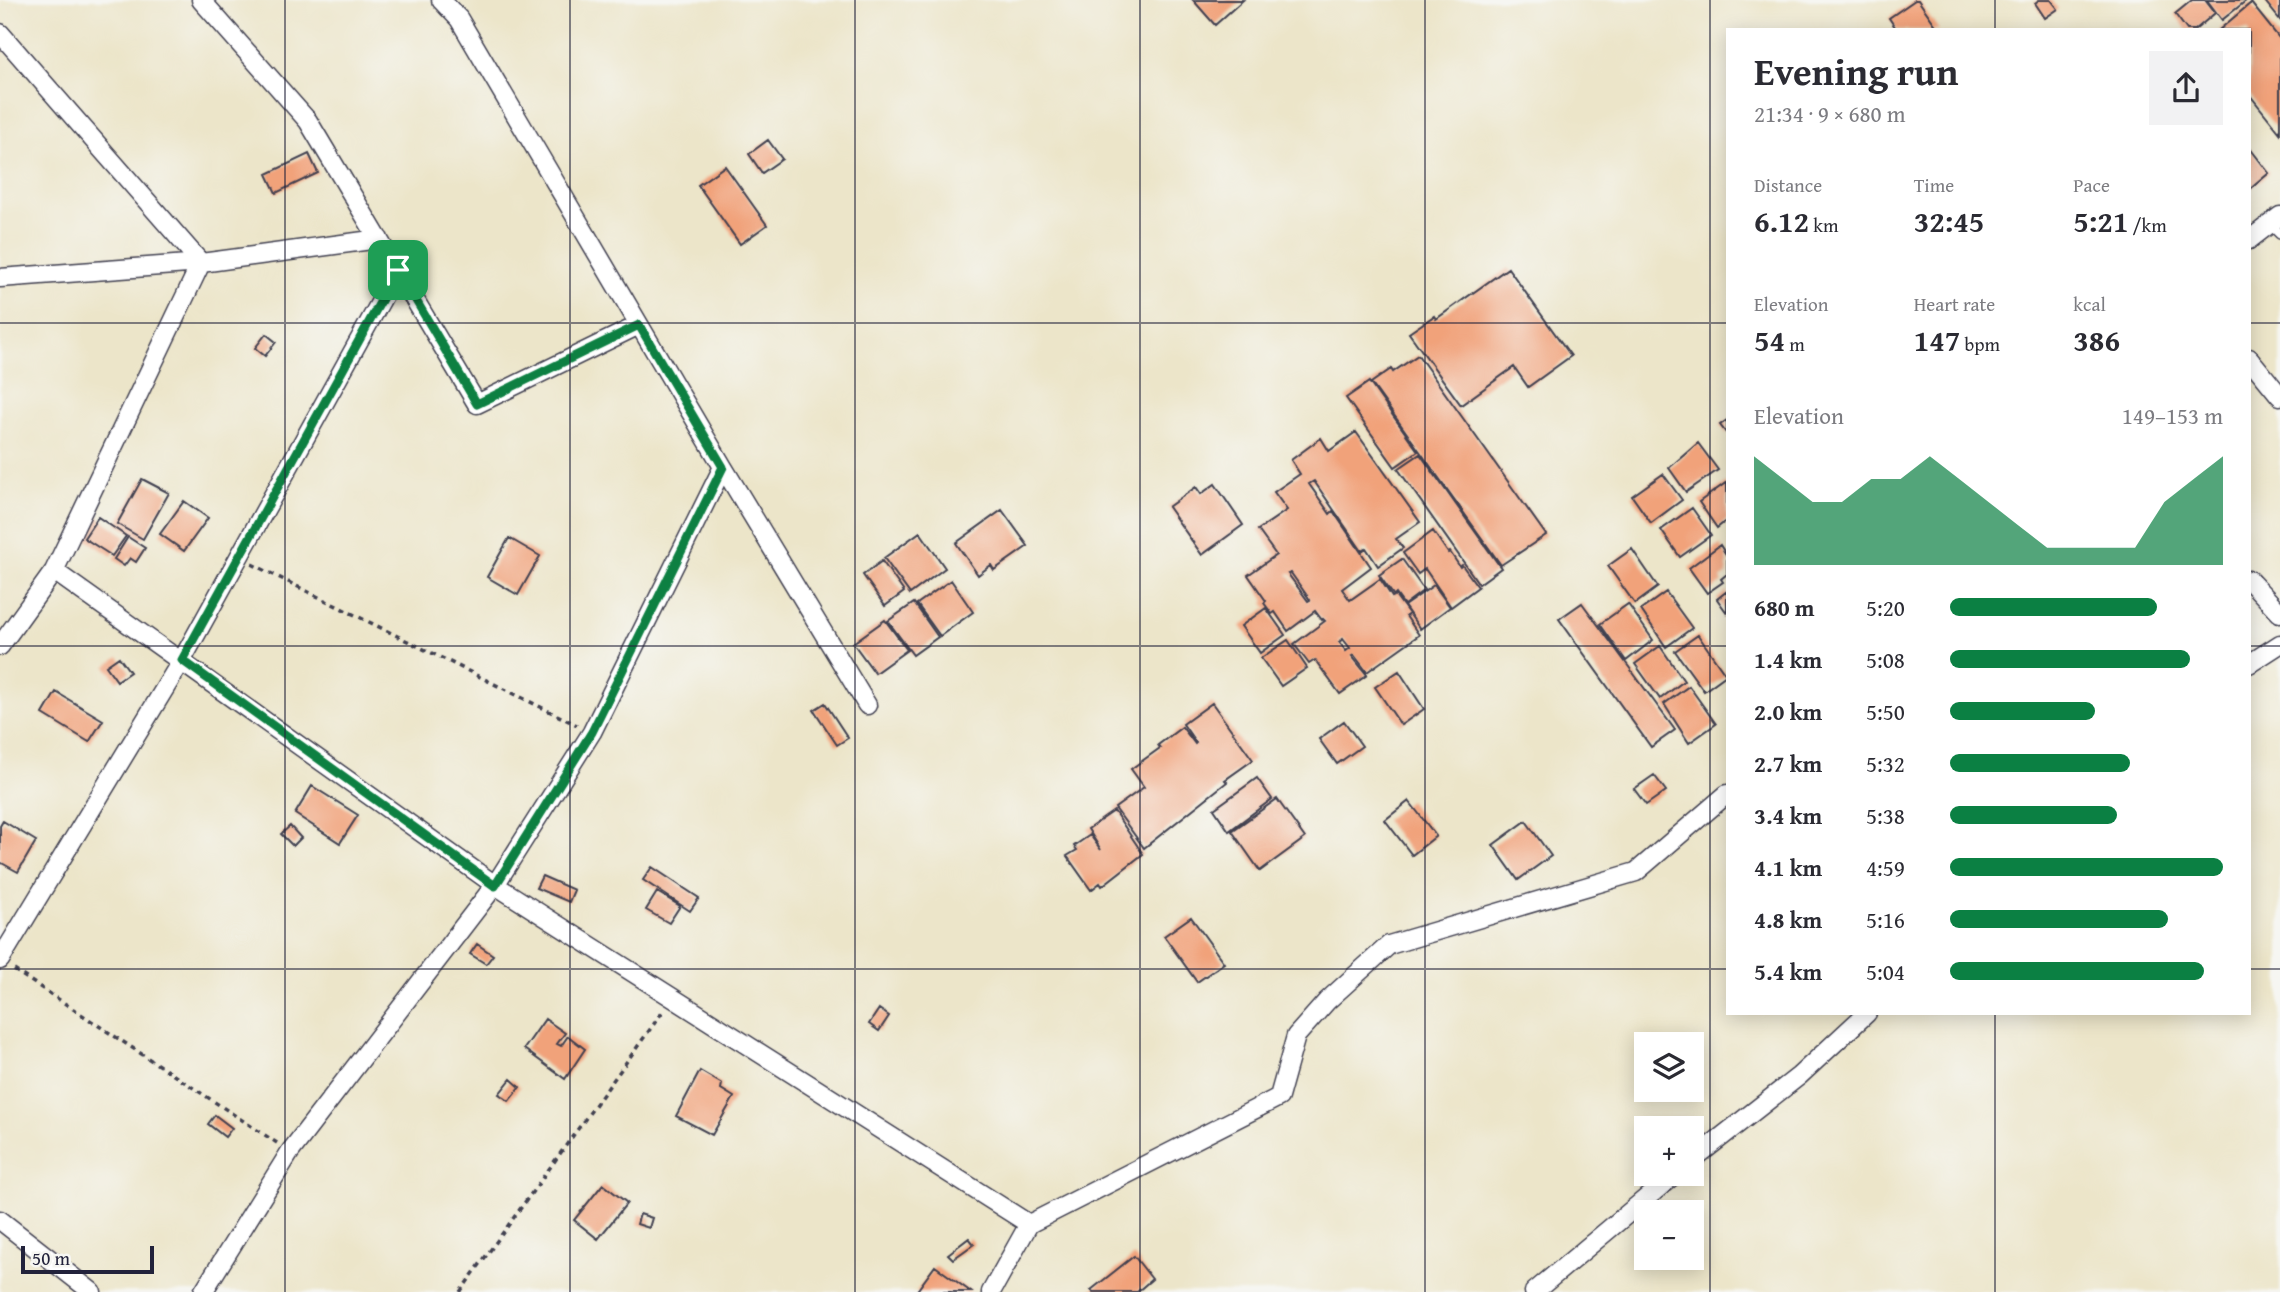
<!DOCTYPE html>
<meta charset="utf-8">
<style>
:root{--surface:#fff;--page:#f2f2f3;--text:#2b2b33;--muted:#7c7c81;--accent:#0b8043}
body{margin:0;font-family:"Gentium Book Plus",serif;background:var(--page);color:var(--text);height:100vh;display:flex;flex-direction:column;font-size:26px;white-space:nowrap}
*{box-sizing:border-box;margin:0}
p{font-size:23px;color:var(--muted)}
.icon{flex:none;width:38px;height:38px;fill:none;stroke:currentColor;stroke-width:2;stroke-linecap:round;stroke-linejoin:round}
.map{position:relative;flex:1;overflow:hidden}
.panel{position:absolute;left:1726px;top:28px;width:525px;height:987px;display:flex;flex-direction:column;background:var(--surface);border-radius:0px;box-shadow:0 4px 18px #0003}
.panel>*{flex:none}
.fabs{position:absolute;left:1634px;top:1032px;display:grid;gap:14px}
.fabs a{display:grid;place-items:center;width:70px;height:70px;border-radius:0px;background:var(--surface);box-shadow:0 4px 18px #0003;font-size:35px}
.scale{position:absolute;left:21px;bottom:18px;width:133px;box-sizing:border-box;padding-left:7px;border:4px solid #22223b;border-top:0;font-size:19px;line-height:24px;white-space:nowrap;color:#22223b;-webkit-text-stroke:5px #f6f6f2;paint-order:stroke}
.pin{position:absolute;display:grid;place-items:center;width:60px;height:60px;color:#fff;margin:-30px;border-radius:14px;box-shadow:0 4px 10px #0006}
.round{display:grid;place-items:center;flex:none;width:74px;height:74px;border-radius:0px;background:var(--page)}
.head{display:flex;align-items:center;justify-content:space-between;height:119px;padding:0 28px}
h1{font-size:38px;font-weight:700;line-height:52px}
.figures{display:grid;grid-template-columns:repeat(3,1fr);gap:10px;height:119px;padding:7px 28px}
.figures div{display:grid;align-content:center}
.figures b{font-size:30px;font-weight:700}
.figures small{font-size:19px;font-weight:400}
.figures p{font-size:19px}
.chart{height:196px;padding:14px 28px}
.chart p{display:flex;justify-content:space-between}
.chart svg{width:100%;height:126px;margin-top:7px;fill:var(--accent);opacity:.7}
ul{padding:0 28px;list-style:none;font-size:23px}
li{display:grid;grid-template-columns:112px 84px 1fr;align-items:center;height:52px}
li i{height:18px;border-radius:9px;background:var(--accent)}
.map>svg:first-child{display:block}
.building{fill:#f1a27a;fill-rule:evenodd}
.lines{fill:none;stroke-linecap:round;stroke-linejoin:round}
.lane-casing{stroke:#403f50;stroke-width:12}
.street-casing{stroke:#403f50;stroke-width:21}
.path{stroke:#403f50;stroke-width:3.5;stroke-dasharray:5 5;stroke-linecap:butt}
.lane{stroke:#fff;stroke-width:9}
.street{stroke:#fff;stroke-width:18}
.route-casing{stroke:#fff;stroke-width:14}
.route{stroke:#0b8043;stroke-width:9}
.grid{fill:none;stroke:#22223b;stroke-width:2;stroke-opacity:0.55}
</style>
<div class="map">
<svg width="2280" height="1292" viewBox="0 0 2280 1292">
<rect width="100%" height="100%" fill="#f6f6f2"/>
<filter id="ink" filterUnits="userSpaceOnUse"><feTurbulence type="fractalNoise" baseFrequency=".0143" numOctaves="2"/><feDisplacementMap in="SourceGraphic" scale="14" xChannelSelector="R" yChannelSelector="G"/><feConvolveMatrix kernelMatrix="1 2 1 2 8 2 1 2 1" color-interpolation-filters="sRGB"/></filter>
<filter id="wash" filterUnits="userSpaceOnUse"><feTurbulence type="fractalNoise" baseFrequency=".00686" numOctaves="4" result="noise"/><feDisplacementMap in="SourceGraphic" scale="28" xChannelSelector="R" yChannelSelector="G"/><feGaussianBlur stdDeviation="1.57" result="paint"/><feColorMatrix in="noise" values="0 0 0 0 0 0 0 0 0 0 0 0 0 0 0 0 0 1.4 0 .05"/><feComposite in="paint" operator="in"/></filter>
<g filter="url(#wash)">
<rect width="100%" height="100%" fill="#ece5c9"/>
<g id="blocks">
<path class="building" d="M1193,0h50l-28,25z
M1915,0h3l21,30h-42l-8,-12z
M2039,0h12l7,9 -13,9 -10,-15z
M2192,0h13l10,13 -20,17h-8l-12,-16z
M2207,0h40l-25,20z
M2264,0h16v20z
M2251,3l29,36v94l-31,-39v-64h-30z
M768,140l14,19 -20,14 -13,-19z
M2249,147l20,26 -20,17z
M309,154l9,19 -42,20 -9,-19z
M725,166l42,59 -27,19 -42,-59z
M1508,268l63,88 -43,31 -14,-20 -53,38 -52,-72 25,-17 2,3z
M266,334l10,8 -11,14 -10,-8z
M1418,355l128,180 -45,30 -130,-182 20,-14 2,3z
M1369,382l49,69 -23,16 -49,-69z
M1727,420v14l-7,-9z
M1356,432l64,90 -24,17 7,9 -25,18 -12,-18 -4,3 -48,-70 -5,3 21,30 3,-3 38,56 -29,22 8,11 30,-21 12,18 3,-2 14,19 -3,2 13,19 -52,37 -13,-17 -2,1 15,19 -27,19 -25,-34 -6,4 -15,-20 31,-23 -2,-2 -1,1 -7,-9 -27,20 -13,-19 -3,2 -8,-11 2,-2 -18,-26 28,-20 -18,-25 29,-20 -13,-18 26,-18 -9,-14 30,-22 8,13zM1291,573l19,27 -2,1 -20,-27zM1343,639l7,9 -4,3 -7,-9z
M1698,443l20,27 -32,22 -17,-24z
M1420,454l81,114 -22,16 -81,-115z
M1663,474l19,26 -31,23 -19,-27z
M142,479l27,14 -26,46 -26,-15z
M1727,482v38l-10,8 -18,-26z
M1215,484l28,41 -41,30 -34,-48 28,-20 5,7z
M184,501l24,17 -24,33 -24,-17z
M1692,508l19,27 -31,22 -19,-27z
M1002,510l26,36 -34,24 -3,-5 -13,10 -22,-32z
M98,517l28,19 -14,20 -28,-18z
M1433,531l15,22 2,-1 10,15 2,-2 16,22 -27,20 -26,-38 -7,5 -15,-21z
M920,532l25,36 -35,26 -26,-36z
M128,537l17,11 -9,14 -6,-4 -6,8 -10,-7z
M509,538l31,18 -22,39 -31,-18z
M1720,545l7,11v18l-6,5 2,3 -16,11 -18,-25z
M1632,549l26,38 -23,17 -27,-38z
M1402,559l22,31 -20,15 -8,-11 -2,2 -15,-21z
M882,561l22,31 -19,14 -22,-31z
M951,580l22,32 -33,24 -23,-32z
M1434,585l16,22 -30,22 -16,-23z
M1727,591v22l-10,-14z
M1666,592l26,36 -26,19 -25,-37z
M914,603l24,34 -25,18 -25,-34z
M1582,603l93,127 -24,17 -92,-128z
M1628,604l25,36 -27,21 -26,-37z
M1266,608l19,27 -25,18 -19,-27z
M885,620l22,30 -32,23 -22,-30z
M1698,635l28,40 -22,16 -29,-40z
M1288,640l19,28 -26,18 -20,-28z
M1660,646l24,35 -24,18 -25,-35z
M119,657l11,15 -13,9 -11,-15z
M1399,671l25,38 -23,16 -26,-38z
M1689,686l27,38 -27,19 -25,-39z
M56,692l47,28 -14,22 -46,-28z
M825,703l23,35 -11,7 -23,-35z
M1212,703l41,57 -28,20 2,2 -83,66 -29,-40 29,-21 -13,-18 29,-21 -2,-3 24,-18 13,17 1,-1 -13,-19z
M1344,721l18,25 -25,18 -18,-25z
M1654,775l12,16 -20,14 -12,-16z
M1257,778l15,21 -43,32 -15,-22z
M312,786l46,29 -18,28 -45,-29z
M1277,799l28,39 -45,33 -28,-40z
M1409,801l27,35 -24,19 -27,-35z
M1114,811l29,43 -41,32 -2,-3 -9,7 -24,-34 10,-6 -3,-4 16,-11 11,15 -13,-21z
M3,821l33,20 -18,31 -18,-10v-36z
M1526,821l25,35 -33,24 -25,-35z
M290,826l11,12 -8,8 -12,-12z
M652,867l47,31 -9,13 -47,-31z
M542,876l32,14 -5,12 -33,-14z
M657,892l23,14 -11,17 -23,-13z
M1191,917l33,46 -27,19 -33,-46z
M477,944l16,11 -7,9 -16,-10z
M879,1009l10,7 -10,15 -10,-7z
M545,1019l20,14 -8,11 4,2 7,-10 17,13 -20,30 -41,-30z
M700,1071l22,13 -1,5 13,8 -22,38 -36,-19z
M511,1079l9,8 -11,14 -10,-7z
M215,1115l17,13 -7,9 -17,-13z
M603,1184l24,19 -29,36 -24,-19z
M640,1214l12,4 -3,10 -12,-4z
M969,1238l5,6 -21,15 -5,-5z
M1134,1256l18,23 -15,13h-44l-2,-2z
M935,1266l36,26h-55z"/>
</g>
</g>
<g filter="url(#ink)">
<use href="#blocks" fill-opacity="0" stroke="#403f50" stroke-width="2"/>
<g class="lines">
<g class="lane-casing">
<path id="lane" d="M2270,224l10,10"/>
</g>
<g class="street-casing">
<path id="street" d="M201,0l107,121 169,283 162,-79
M441,0l18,19 264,448 144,238
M0,33l201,230 -147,308 -54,75
M2249,240l31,-24
M0,278l201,-15 178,-24
M2249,358l31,38
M54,571l441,314 534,339
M2249,580l31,33
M2249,664l31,-20
M0,960l182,-300 216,-390
M1692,1160l107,-84 68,-63
M0,1220l92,72
M203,1292l87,-140 205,-267 97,-153 131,-265
M991,1292l38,-68 250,-127 17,-61 31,-35 62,-56 247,-73 91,-78
M1534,1292l141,-118"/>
</g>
<path class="path" d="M252,564l325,161
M14,970l263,173
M460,1292l204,-282"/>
<use href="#lane" class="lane"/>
<use href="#street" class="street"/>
</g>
</g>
<g class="lines" filter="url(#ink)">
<g class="route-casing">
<path id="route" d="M398,270l79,134 162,-79 84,142 -131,265 -97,154 -313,-226z"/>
</g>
<use href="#route" class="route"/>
</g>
<path class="grid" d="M285,0v1292M570,0v1292M855,0v1292M1140,0v1292M1425,0v1292M1710,0v1292M1995,0v30M0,323h1727M2249,323h31M0,646h1727M2249,646h31M0,969h1727M2249,969h31M1995,1013v279"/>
</svg>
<div class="fabs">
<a><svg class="icon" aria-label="layers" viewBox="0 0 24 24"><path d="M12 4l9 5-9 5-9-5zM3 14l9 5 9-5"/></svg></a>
<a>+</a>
<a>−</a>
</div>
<div class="scale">50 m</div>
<div class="pin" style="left:398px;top:270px;background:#1e9e55"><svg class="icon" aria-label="arrive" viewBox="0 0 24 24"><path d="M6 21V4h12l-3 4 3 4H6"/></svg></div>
<section class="panel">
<div class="head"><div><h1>Evening run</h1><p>21:34 · 9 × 680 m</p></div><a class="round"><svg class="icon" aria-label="share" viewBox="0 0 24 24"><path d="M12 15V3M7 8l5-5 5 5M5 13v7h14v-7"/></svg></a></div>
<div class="figures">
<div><p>Distance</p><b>6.12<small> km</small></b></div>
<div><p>Time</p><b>32:45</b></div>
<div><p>Pace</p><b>5:21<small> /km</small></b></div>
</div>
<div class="figures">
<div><p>Elevation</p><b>54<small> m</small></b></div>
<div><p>Heart rate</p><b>147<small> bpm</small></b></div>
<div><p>kcal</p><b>386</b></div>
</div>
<div class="chart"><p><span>Elevation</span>149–153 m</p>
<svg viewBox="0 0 160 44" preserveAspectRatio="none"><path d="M0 44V6L10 14L20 22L30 22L40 14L50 14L60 6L70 14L80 22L90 30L100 38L110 38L120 38L130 38L140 22L150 14L160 6V44z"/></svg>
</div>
<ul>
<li><b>680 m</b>5:20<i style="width:76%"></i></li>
<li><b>1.4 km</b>5:08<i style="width:88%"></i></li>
<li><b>2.0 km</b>5:50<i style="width:53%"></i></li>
<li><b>2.7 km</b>5:32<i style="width:66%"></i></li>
<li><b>3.4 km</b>5:38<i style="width:61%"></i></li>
<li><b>4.1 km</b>4:59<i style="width:100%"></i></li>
<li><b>4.8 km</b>5:16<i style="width:80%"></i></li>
<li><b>5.4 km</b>5:04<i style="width:93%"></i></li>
</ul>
</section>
</div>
